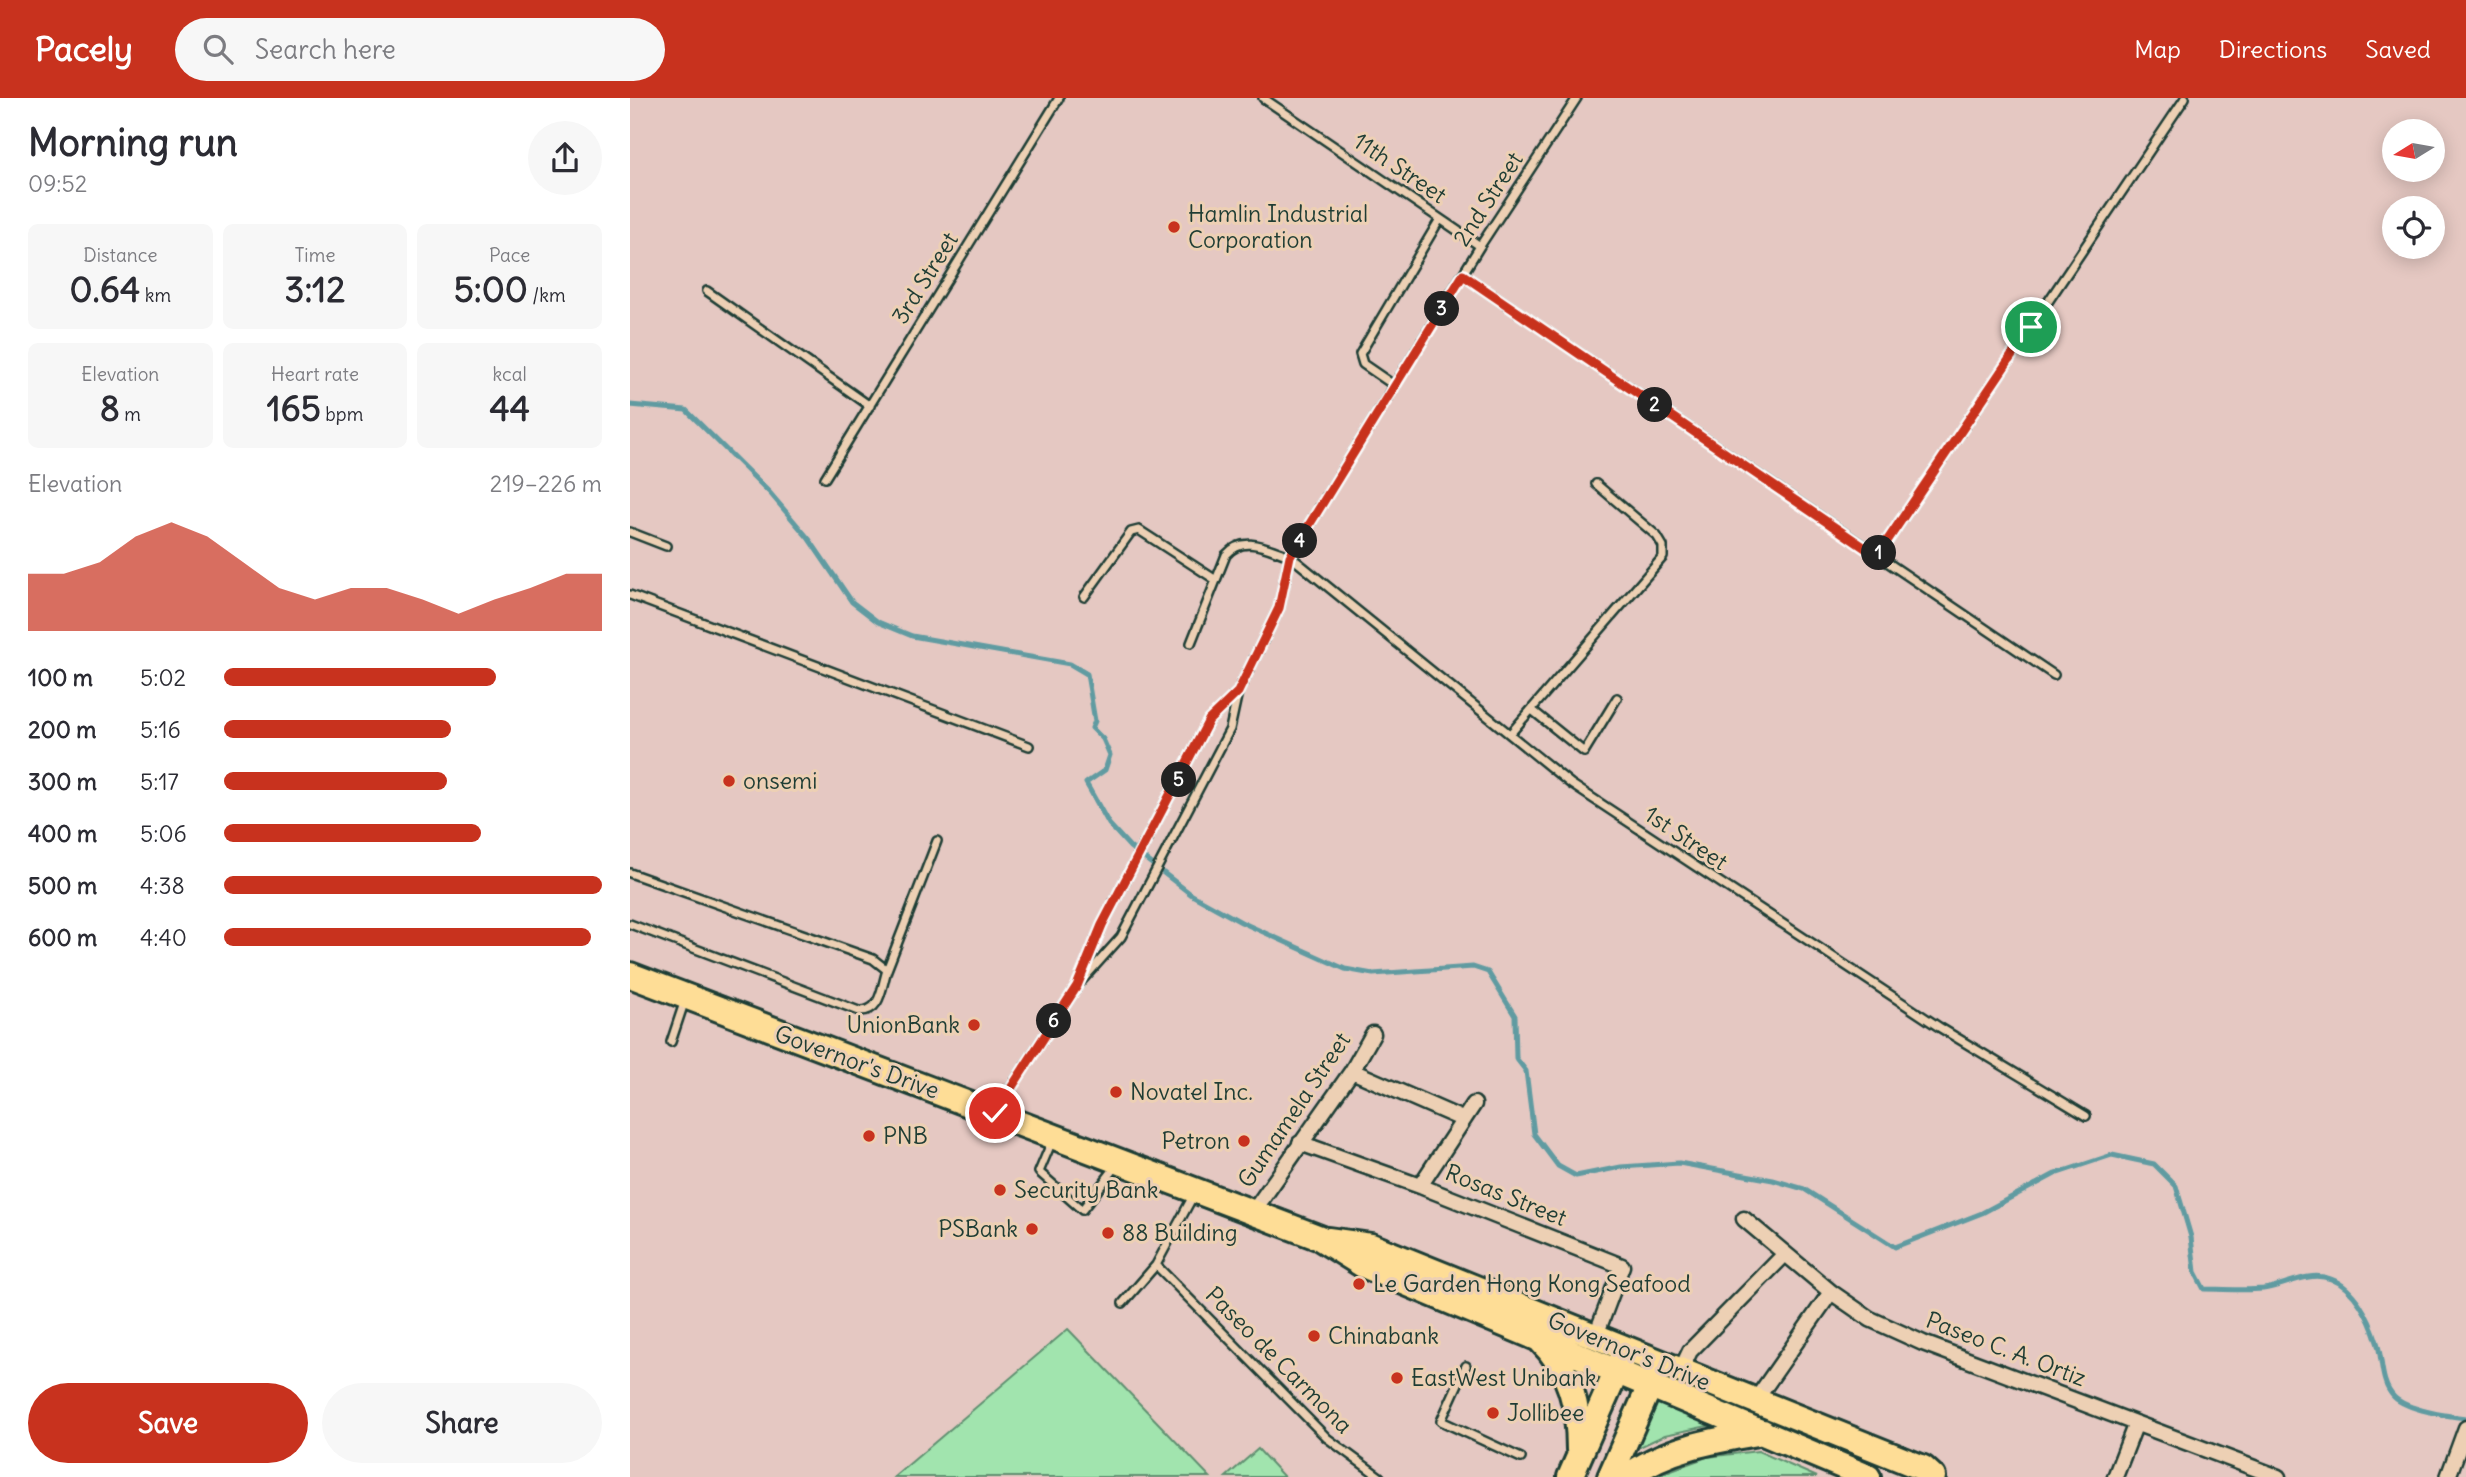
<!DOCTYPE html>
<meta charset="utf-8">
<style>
:root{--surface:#fff;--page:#f7f7f7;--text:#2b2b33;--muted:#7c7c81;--accent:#c8321e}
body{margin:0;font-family:Delius,sans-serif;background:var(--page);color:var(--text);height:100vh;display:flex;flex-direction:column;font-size:26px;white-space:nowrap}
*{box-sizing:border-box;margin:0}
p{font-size:23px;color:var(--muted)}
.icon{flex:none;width:38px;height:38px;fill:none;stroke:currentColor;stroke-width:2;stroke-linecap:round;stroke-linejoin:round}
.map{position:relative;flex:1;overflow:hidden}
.drawer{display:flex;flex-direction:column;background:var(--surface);width:630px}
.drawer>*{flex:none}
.needle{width:46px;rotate:259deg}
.buttons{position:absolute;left:1752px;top:21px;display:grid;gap:14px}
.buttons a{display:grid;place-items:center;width:63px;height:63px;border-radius:50%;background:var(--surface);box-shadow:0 4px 18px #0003;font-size:35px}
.pin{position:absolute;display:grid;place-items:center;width:60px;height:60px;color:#fff;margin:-30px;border:4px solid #fff;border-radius:50%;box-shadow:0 2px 7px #0007}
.km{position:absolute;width:35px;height:35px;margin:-18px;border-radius:50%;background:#222;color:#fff;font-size:19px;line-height:35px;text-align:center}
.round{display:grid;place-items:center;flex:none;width:74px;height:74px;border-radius:37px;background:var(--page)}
.summary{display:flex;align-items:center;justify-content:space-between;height:119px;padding:0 28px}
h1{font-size:38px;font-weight:700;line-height:52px}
.figures{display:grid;grid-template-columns:repeat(3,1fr);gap:10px;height:119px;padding:7px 28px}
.figures div{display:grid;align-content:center;border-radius:10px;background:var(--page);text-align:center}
.figures b{font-size:35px;font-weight:700}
.figures small{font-size:19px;font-weight:400}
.figures p{font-size:19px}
.chart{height:196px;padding:14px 28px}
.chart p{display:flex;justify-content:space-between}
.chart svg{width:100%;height:126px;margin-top:7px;fill:var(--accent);opacity:.7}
.cta{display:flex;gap:14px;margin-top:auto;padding:14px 28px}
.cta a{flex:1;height:80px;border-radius:42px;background:var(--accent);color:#fff;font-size:28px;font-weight:700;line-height:80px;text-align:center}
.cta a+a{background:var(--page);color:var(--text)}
ul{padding:0 28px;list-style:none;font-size:23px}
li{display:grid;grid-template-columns:112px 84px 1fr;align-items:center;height:52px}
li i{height:18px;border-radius:9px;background:var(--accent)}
header{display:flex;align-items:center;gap:42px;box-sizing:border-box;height:98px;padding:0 35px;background:var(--accent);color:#fff}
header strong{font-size:33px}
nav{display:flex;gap:38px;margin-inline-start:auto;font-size:24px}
.search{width:490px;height:63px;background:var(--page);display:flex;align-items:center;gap:18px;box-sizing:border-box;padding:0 24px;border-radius:38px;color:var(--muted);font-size:26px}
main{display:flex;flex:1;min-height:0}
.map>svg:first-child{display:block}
.green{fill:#a1e4ae;stroke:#609071;stroke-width:2}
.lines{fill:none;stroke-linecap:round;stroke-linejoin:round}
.stream{stroke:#609ba1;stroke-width:5}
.service-casing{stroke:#1f3d34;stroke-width:12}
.minor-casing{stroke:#1f3d34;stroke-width:19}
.trunk-casing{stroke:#1f3d34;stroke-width:30}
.service{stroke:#edd0b4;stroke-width:7}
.minor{stroke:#edd0b4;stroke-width:14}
.trunk{stroke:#fedd96;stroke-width:24}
.route-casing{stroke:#fff;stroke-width:14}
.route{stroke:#c8321e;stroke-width:9}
.poi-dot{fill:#c8321e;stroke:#edd0b4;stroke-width:2.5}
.labels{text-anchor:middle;stroke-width:6;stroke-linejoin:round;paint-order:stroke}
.street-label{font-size:23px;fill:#1f3d34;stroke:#edd0b4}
.poi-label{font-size:23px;fill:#1f3d34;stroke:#edd0b4;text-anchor:start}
</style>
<header>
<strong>Pacely</strong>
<div class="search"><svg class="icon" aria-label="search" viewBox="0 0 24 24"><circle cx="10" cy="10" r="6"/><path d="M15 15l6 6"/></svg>Search here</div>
<nav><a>Map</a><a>Directions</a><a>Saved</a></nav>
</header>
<main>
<section class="drawer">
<div class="summary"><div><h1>Morning run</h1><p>09:52</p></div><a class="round"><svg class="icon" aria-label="share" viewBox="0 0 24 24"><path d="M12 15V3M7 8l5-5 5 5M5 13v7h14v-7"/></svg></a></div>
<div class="figures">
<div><p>Distance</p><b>0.64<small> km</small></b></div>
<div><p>Time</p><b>3:12</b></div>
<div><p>Pace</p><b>5:00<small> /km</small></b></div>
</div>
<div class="figures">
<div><p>Elevation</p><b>8<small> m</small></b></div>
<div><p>Heart rate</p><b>165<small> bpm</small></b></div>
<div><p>kcal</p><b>44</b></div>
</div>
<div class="chart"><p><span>Elevation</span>219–226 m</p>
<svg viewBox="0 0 160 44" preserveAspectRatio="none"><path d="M0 44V24L10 24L20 20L30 11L40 6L50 11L60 20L70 29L80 33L90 29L100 29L110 33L120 38L130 33L140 29L150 24L160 24V44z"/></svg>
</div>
<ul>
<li><b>100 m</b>5:02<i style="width:72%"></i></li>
<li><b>200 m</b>5:16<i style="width:60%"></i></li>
<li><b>300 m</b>5:17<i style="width:59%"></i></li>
<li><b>400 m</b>5:06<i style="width:68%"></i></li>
<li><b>500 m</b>4:38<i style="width:100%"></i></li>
<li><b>600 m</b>4:40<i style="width:97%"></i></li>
</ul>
<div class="cta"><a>Save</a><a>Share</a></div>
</section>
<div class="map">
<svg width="1836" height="1379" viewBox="0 0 1836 1379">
<rect width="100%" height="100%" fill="#e5c8c2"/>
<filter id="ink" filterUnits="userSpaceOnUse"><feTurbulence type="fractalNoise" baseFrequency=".0143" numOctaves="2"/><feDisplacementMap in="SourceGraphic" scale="14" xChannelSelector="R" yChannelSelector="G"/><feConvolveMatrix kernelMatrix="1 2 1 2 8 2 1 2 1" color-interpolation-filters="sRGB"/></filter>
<g filter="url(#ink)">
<path class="green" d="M438,1231l142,148h-316z
M1026,1296l66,29 -57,12 -36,17z
M628,1351l26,28h-58z
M1128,1353l59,26h-165l55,-20z"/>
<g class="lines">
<path class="stream" d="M0,307l56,5 84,83 39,46 43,63 26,20 34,14 158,28 17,10 8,47 -3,7 11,11 7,16 -5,15 -19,13 23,41 21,23 62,48 49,27 104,47 28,5 100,-7 15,5 27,44 1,42 10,13 8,63 24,32 18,10 45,-9 58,-4 94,17 31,9 91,58 87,-34 73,-39 57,-19 42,9 22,22 15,51 4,35 9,17c20,0 40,2 59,0 22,-3 46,-19 68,-10 24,9 39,40 46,63 6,17 3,41 17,55 13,13 54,19 72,21"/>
<g class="service-casing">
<path id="service" d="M633,0l217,148
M833,177l591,400
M77,193l163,115
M765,288l-32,-22 -3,-10 80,-135
M195,380l234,-380
M0,434l36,14
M1247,458l308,-458
M0,497l399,151
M454,499l47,-65 8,-2 77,50
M561,545l35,-88c18,-21 42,-6 64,1l281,228 368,243 147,89
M902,612l52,42 33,-54
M880,636l153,-177v-11l-6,-10 -61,-52
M0,775l243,86 14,11c-6,19 -6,42 -28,41l-229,-87
M257,872l50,-129
M450,881l22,-54 107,-205 29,-28
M41,944l14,-42
M367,1011l80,-123 44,-49 109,-208 8,-37 41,-84 11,-52 190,-310 97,-148
M422,1043l-13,31 43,38 36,-46
M526,1167l171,173 53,39
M493,1205l33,-38 37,-69
M836,1268l-25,55 80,37"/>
</g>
<g class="minor-casing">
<path id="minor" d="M722,973l110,48
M670,1045l120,43 202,80 -27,72
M790,1088l54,-82
M623,1114l99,-141 21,-37
M1114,1121l87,73 39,27 53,24 355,134
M1050,1274l10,-21 95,-97
M1125,1303l76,-109
M1485,1379l21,-54
M1818,1379l18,-49"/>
</g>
<g class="trunk-casing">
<path id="trunk" d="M0,877l690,263 43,27 505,212
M698,1142l43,6 552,222 10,9
M910,1242c31,30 39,68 39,110
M940,1379l53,-120
M980,1379l46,-105
M997,1379c38,-29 89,-37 136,-45"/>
</g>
<use href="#service" class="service"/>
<use href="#minor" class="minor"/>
<use href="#trunk" class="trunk"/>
</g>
</g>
<g class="lines" filter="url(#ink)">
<g class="route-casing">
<path id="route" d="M365,1015l82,-127 25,-61 107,-205 29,-28 41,-84 11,-52 173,-281 414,281 154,-229"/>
</g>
<use href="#route" class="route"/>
</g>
<g class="poi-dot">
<circle cx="544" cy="129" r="7"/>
<circle cx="99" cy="683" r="7"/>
<circle cx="344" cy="927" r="7"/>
<circle cx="486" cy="994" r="7"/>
<circle cx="239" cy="1038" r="7"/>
<circle cx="614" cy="1043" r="7"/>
<circle cx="370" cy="1092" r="7"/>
<circle cx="402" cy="1131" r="7"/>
<circle cx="478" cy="1135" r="7"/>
<circle cx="729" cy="1186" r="7"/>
<circle cx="684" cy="1238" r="7"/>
<circle cx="767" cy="1280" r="7"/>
<circle cx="863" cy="1315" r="7"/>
</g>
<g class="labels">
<g class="street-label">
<text transform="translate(770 70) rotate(34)" y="8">11th Street</text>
<text transform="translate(858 101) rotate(-57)" y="8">2nd Street</text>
<text transform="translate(295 180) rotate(-58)" y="8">3rd Street</text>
<text transform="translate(1056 740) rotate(34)" y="8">1st Street</text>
<text transform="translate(227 964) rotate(20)" y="8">Governor's Drive</text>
<text transform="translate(664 1012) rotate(-56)" y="8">Gumamela Street</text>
<text transform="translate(876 1097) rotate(22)" y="8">Rosas Street</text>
<text transform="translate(1376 1251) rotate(21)" y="8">Paseo C. A. Ortiz</text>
<text transform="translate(999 1253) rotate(22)" y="8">Governor's Drive</text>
<text transform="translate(649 1262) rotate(45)" y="8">Paseo de Carmona</text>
</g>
<g class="poi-label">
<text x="558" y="124">Hamlin Industrial<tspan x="558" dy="26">Corporation</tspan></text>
<text x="113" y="691">onsemi</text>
<text x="330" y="935" text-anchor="end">UnionBank</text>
<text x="500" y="1002">Novatel Inc.</text>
<text x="253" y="1046">PNB</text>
<text x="600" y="1051" text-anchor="end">Petron</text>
<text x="384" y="1100">Security Bank</text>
<text x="388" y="1139" text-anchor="end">PSBank</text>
<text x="492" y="1143">88 Building</text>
<text x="743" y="1194">Le Garden Hong Kong Seafood</text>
<text x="698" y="1246">Chinabank</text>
<text x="781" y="1288">EastWest Unibank</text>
<text x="877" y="1323">Jollibee</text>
</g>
</g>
</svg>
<div class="buttons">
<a><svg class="needle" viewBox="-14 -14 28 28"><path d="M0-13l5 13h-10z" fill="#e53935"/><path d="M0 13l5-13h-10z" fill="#7c7c81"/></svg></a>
<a><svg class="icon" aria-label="locate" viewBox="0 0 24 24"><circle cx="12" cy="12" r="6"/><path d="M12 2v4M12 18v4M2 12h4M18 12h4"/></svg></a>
</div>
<div class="pin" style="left:1401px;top:229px;background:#1e9e55"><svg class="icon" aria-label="arrive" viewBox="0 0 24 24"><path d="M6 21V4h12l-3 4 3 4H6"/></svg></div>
<div class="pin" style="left:365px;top:1015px;background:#d93025"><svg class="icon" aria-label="check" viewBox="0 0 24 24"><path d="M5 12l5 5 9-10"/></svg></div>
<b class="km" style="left:1249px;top:455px">1</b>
<b class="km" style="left:1025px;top:307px">2</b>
<b class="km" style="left:812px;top:211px">3</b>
<b class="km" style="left:670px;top:443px">4</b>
<b class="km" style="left:549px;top:682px">5</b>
<b class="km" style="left:424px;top:923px">6</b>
</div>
</main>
